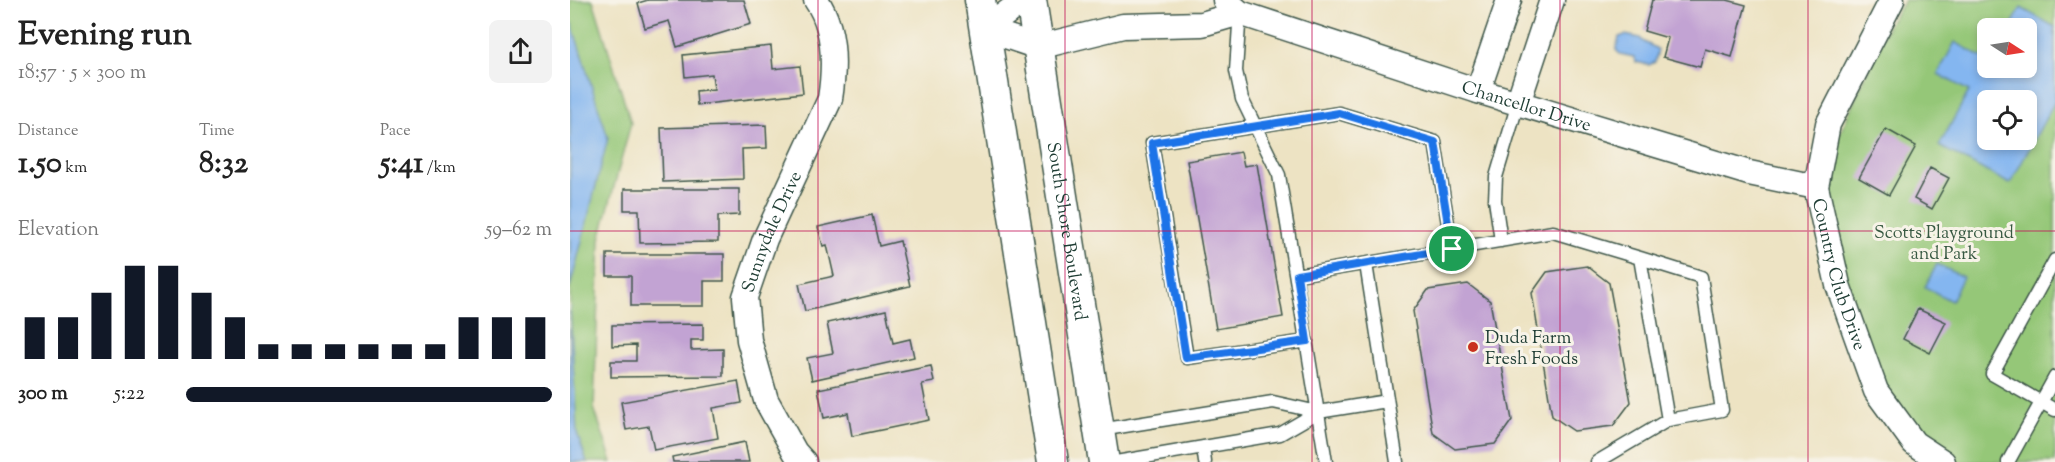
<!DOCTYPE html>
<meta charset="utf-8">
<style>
:root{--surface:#fff;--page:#f2f2f2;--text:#222;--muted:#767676;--accent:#111827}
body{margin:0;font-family:"Sorts Mill Goudy",serif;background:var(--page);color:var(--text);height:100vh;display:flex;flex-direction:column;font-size:22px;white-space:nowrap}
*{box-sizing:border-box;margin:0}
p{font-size:20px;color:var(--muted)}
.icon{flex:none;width:33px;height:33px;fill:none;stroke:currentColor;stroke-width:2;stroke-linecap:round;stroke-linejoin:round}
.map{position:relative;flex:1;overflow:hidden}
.details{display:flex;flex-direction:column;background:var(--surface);width:570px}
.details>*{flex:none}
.needle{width:39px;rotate:102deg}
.controls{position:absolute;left:1407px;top:18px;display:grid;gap:12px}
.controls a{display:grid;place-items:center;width:60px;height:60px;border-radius:9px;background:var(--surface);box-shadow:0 3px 9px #0003;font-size:30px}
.pin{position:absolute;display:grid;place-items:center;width:51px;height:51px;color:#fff;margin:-26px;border:3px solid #fff;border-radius:50%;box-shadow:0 2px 6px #0007}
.round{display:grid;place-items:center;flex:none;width:63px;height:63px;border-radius:9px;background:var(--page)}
.head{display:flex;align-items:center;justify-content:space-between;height:102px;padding:0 18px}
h1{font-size:33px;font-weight:800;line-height:45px}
.stats{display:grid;grid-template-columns:repeat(3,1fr);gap:9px;height:102px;padding:6px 18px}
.stats div{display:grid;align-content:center}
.stats b{font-size:30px;font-weight:800}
.stats small{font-size:16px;font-weight:400}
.stats p{font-size:16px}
.chart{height:168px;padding:12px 18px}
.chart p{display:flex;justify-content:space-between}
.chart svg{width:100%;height:108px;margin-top:6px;stroke:var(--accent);stroke-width:6}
ul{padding:0 18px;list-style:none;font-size:20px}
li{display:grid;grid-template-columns:96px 72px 1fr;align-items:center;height:45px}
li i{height:15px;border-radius:8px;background:var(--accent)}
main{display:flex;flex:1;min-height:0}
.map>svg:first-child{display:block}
.green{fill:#95c778;stroke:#5a8256;stroke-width:1.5;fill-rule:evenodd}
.water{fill:#84b6f0;stroke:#527a92;stroke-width:1.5;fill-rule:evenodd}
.building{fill:#c2a3d3}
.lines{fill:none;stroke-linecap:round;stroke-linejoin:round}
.service-casing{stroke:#3e5649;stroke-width:15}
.minor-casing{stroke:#3e5649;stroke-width:27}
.tertiary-casing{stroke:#3e5649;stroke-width:33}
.service{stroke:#fff;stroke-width:12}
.minor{stroke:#fff;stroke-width:24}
.tertiary{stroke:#fff;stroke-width:30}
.route-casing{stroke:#fff;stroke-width:12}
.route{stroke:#1a73e8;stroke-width:8}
.grid{fill:none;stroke:#c2185b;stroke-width:1.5;stroke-opacity:0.55}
.poi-dot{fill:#c8321e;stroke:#f7f3e8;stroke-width:2}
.labels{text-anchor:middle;stroke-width:6;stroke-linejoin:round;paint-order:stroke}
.street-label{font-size:18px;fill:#1f3d34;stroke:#f7f3e8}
.park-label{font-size:18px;fill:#375942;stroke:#f7f3e8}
.poi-label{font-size:18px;fill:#1f3d34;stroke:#f7f3e8;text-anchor:start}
</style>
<main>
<section class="details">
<div class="head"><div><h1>Evening run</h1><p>18:57 · 5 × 300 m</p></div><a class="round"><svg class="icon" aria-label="share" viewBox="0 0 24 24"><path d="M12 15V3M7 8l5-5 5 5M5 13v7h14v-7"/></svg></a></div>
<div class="stats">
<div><p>Distance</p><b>1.50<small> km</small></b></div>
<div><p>Time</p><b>8:32</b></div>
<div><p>Pace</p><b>5:41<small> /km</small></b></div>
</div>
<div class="chart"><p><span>Elevation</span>59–62 m</p>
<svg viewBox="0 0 160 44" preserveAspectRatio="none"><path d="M5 44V27M15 44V27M25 44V17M35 44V6M45 44V6M55 44V17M65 44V27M75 44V38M85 44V38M95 44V38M105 44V38M115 44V38M125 44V38M135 44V27M145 44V27M155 44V27"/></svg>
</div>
<ul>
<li><b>300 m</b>5:22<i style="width:100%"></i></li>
</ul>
</section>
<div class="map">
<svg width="1485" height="462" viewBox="0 0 1485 462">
<rect width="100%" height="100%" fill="#f7f3e8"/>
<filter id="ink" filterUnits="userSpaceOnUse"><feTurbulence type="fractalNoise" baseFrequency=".0167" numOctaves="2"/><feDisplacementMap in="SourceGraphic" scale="12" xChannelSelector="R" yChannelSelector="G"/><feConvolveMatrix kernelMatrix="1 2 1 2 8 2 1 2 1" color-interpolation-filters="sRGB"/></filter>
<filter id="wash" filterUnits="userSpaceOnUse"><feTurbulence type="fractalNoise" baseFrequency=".008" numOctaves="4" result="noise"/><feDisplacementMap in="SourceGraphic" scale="24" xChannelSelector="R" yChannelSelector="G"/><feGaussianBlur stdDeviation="1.35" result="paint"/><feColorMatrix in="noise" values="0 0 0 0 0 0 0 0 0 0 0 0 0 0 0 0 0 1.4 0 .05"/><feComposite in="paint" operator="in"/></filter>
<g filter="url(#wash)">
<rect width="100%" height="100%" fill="#ede3c3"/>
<path class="green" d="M0,0h23l38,123 -31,116 -6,169 18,54h-42z
M1335,0h150v462h-113l-60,-51 -66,-224 73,-164zM1418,28h38v40h-38zM1418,100h38v40h-38z"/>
<path class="water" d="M1451,8l34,19v74l-45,83 -71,-38 30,-55 -31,-17 17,-32 32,18 1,8h38v-40h-16zM1456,100v40h-38v-40z
M0,18l38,120 -38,150z
M1055,35l15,3c5,7 12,6 18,12l-3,12 -6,3 -13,-3 -2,-5 -14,-3 -4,-4 3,-13z
M1367,264l26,13 -12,24 -26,-14z
M0,306l7,127 10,29h-17z"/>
<g id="blocks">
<path class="building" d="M78,0h96l7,24 -74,23 -8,-26 -24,7 -7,-25z
M1082,0h75l19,5 -14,52 -27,-8 -5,18 -37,-10 5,-19 -24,-7z
M201,46l2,23 27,-3 3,27 -106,12 -1,-14 18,-2 -2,-15 -27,3 -2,-22z
M196,125l1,23 -25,1 1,30 -80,3 -2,-54z
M1316,129l30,17 -27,49 -30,-17z
M671,152l3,14 13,-2 26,153 -67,12 -29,-168z
M1360,168l19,10 -17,31 -18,-10z
M54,189h115v26l-21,1v26l-78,1 -1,-33h-15z
M302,215l7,31 21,-5 10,45 -105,25 -6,-27 35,-8 -7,-31 -4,1 -5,-19z
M37,254h117v27h-20v25h-73v-30h-24z
M1017,266l22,17 22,119 -18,24 -39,5 -22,-15 -20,-123 15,-21z
M898,284l22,17 22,119 -17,24 -40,5 -22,-16 -20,-122 15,-21z
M1348,309l28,13 -16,31 -27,-14z
M316,310l7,33 17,-4 4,18 -102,23 -5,-22 26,-5 -6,-30z
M133,324v16h-12v10l32,-1v27l-112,1v-16h25v-16l-24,1v-21z
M361,366l3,16 -12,2 7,36 -77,16 -4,-23 -24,5 -6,-29z
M168,381l4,22 -29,5 5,30 -64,12 -5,-24 -23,4 -5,-28z
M175,442l4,20h-76l-1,-5z"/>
</g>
</g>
<g filter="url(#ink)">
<use href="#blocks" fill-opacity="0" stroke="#3e5649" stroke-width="1.5"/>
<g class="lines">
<g class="service-casing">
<path id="service" d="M670,10l-4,61 6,28 37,76 47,287
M931,241l-6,-41 1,-23 22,-74
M1070,258l61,19 21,133 -54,10
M1485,260l-63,114 63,36
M796,264l31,198
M727,275l256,-43 87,26 28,162 -71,42
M737,341l-120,17 -35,-215 187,-30 96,29 17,107
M530,430l173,-28 45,10 69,-11
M633,447l2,15
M546,462l164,-28 38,-22
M1438,462l47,-85"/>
</g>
<g class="minor-casing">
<g id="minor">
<path id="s1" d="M655,0l15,13 238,78 271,82 67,14"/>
<path id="s2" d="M1322,0l-64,124 -12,63 22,98 38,106 38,52 29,19"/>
<path d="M415,29l53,18 85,-21 79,-2 38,-11"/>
<path d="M415,29l39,-29"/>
<path d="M908,91l31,-91"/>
<path d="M948,103l34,-103"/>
<path id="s3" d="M234,462l-9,-10 -29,-52 -17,-60 -4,-43 20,-58 65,-140c5,-33 6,-71 -14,-99"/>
</g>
</g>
<g class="tertiary-casing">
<g id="tertiary">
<path d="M410,0l73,462"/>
<path id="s4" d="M461,0l73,462"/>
</g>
</g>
<use href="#service" class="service"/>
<use href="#minor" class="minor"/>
<use href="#tertiary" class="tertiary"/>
</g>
</g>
<g class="lines" filter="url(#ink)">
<g class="route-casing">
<path id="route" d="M769,113l96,29 17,107 -155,26 10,66 -121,17 -34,-215z"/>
</g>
<use href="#route" class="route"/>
</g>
<path class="grid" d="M248,0v462M495,0v462M742,0v462M990,0v462M1238,0v462M0,231h1485"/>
<circle class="poi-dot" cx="903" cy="347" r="6"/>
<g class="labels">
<g class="street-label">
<text dy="6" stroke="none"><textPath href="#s1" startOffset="321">Chancellor Drive</textPath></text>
<text dy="6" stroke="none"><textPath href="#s4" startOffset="234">South Shore Boulevard</textPath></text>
<text dy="6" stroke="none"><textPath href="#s3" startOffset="249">Sunnydale Drive</textPath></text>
<text dy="6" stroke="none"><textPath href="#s2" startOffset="294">Country Club Drive</textPath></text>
</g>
<g class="park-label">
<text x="1374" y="238">Scotts Playground<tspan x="1374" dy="21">and Park</tspan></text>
</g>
<g class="poi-label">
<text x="915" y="343">Duda Farm<tspan x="915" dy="21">Fresh Foods</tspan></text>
</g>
</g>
</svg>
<div class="controls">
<a><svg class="needle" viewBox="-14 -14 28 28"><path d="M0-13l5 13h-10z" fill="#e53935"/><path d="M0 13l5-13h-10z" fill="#767676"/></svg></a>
<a><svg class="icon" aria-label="locate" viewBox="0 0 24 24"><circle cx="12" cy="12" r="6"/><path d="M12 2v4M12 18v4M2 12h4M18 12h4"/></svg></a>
</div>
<div class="pin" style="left:882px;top:249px;background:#1e9e55"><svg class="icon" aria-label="arrive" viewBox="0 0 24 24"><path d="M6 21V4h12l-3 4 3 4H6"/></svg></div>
</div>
</main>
